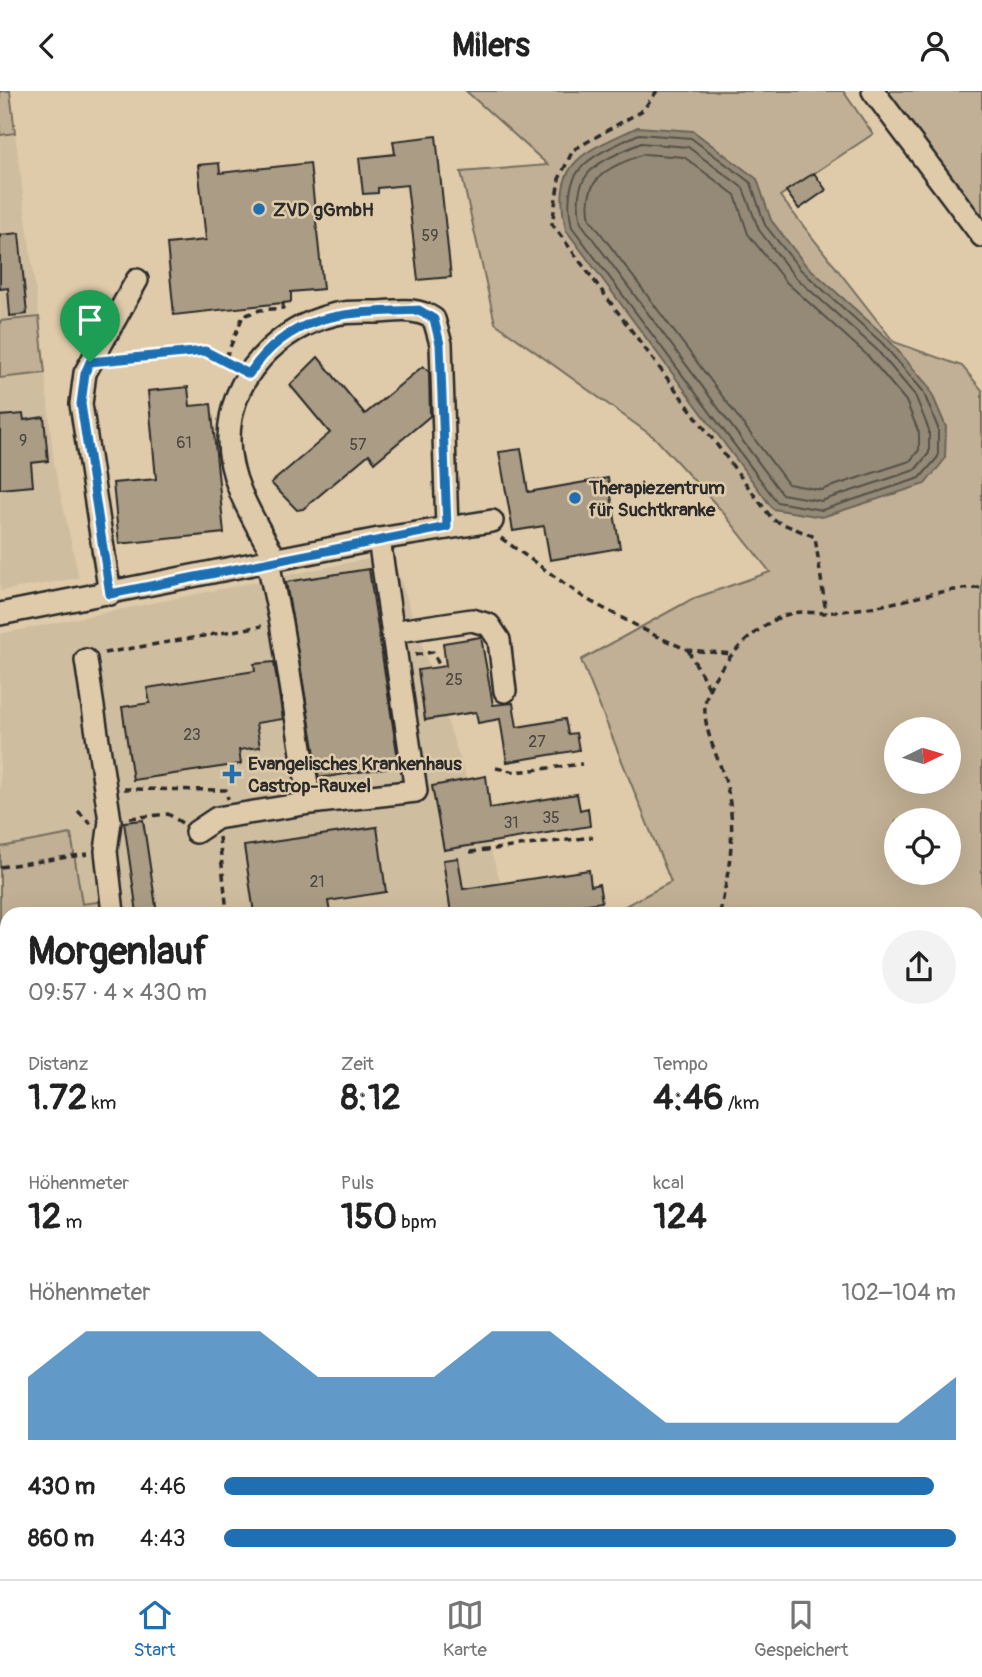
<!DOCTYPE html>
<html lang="de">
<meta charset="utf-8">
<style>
:root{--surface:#fff;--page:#f2f2f2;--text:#222;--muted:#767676;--line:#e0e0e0;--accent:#1f6fb2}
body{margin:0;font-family:Pangolin,sans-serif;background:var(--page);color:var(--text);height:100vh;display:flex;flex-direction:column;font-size:26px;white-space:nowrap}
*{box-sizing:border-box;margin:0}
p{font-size:23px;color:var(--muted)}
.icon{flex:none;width:38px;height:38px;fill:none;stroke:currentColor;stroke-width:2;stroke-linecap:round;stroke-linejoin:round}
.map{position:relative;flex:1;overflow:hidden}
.side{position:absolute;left:0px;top:816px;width:984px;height:674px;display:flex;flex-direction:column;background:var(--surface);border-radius:21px 21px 0 0;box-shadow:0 7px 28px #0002}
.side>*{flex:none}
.needle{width:46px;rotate:85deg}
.buttons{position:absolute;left:884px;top:626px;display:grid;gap:14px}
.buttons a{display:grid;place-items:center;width:77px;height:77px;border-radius:50%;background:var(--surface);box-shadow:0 7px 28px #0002;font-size:35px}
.pin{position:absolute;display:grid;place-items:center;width:60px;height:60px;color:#fff;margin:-72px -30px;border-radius:50% 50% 50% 0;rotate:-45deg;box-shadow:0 0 7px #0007}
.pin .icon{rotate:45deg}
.round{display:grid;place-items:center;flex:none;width:74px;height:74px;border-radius:37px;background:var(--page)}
.head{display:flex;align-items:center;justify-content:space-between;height:119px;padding:0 28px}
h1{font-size:38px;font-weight:800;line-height:52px}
.stats{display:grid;grid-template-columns:repeat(3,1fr);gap:10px;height:119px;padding:7px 28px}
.stats div{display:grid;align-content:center}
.stats b{font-size:35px;font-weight:800}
.stats small{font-size:19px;font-weight:400}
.stats p{font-size:19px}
.chart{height:196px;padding:14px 28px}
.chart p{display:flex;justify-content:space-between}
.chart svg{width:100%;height:126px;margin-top:7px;fill:var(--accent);opacity:.7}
ul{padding:0 28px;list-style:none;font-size:23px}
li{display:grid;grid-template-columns:112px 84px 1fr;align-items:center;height:52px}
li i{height:18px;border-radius:9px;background:var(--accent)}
header{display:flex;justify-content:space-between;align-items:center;height:91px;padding:0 28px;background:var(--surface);font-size:32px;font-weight:800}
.tab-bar{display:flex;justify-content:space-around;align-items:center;height:98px;border-top:2px solid var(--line);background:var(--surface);font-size:19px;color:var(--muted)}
.tab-bar a{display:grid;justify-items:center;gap:4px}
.tab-bar .on{color:var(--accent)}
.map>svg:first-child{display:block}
.built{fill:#cfbd9f}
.green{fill:#c1b095;stroke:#766e60;stroke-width:2;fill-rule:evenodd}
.water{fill:#958a77;stroke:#6b6459;stroke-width:2}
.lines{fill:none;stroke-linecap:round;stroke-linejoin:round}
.shore{stroke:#555149;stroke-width:2}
.building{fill:#aa9c85;stroke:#2b2b2b;stroke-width:2}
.minor-casing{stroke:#2b2b2b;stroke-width:26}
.path{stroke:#2b2b2b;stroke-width:3.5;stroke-dasharray:7 5;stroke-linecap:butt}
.minor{stroke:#dfcbaa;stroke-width:21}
.route-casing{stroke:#fff;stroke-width:14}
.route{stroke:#1f6fb2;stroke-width:9}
.poi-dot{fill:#1f6fb2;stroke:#dfcbaa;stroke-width:2.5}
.labels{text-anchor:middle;stroke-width:5;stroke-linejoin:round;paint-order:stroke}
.number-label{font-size:16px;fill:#4b4742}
.poi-label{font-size:19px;font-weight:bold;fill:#2b2b2b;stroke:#dfcbaa;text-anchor:start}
</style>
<header><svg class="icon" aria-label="back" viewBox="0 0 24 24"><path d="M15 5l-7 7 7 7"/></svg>Milers<svg class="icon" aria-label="person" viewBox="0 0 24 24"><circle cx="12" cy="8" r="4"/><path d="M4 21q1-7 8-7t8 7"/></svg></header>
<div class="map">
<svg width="982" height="1488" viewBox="0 0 982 1488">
<rect width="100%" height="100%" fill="#dfcbaa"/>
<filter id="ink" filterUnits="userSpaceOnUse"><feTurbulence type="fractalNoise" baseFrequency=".0143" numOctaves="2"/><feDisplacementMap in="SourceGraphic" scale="14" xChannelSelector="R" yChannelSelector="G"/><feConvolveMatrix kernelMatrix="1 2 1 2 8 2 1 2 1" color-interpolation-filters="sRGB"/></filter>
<g filter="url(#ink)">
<path class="built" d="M15,42l24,184 -39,4v-186z
M45,282l9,92 25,113 -79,13v-213z
M393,466l118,356h-504v278l-7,1v-558l368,-75z"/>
<path class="green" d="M0,0h10l5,42 -15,2z
M466,0h377l30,43 -93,62 114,146 68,24 20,24v1189h-488l2,-6h480v-660h-364l59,-31 -90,-222 111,-61 78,-27 -49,-62 -66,-72 -160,-115 -34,-151 87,-7zM896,639h52v52h-52zM896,730h52v52h-52z
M876,0h106v133z
M39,226l6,56 -45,5v-57z
M71,743l11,70 23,-3 12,12h-110v278l-7,1v-345z"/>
<path class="water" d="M638,36l55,4 64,48 14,41 34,44 82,74 42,49 17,40 -1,32 -20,25 -103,33 -49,-8 -207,-279c-15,-70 17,-77 72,-103z"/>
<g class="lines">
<path class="shore" d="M639,43l52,4 60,45 14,42 35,44 82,74 41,48 15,37v29l-18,21 -98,32 -45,-8 -205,-275c-13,-61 19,-70 67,-93z
M641,52l47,4 55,41 16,42 35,46 82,73 39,46 14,35v23l-14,17 -94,31 -39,-7 -201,-271c-12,-53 19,-61 60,-80z
M644,63l40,3 51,38 13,39 37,47 83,75 38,45 13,32v17l-9,11 -89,29 -33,-6 -198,-265c-9,-42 20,-52 54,-65z"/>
</g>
<path class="building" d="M436,45l15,141 -33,3 -11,-95 -29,3v5l-15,1 -4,-36 36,-4 -2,-13z
M219,72l1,10 90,-10 13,126 -32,3v10l-117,13 -7,-71 39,-4 -8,-75z
M814,82l12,17 -27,19 -13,-18z
M19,142l8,81 -17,2 -2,-28 -8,1v-54z
M318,266l47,57 58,-48 6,6 1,44 -55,46 -6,-8 -66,55 -6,1 -26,-27 59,-50 -40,-48z
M188,296l2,19 21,-2 13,129 -105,11 -6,-61 43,-4 -8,-88z
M23,323l1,6 20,-3 4,44 -17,2 2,23 -33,3v-73z
M521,358l7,43 80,-14 12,70 -70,12 -6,-34 -31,5 -14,-79z
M369,478l30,197 -80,12 -33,-196z
M481,546l12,68 20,-2 4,24 48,-8 3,15 8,-1 3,17 -72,12 -7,-43 -22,4 -2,-11 -51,8 -7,-50 28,-4 -3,-23z
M274,571l9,57 -27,4 4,24 -21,3 2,14 -108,16 -11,-73 28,-4 -3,-15 108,-17 -1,-7z
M486,685l4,32 87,-14 3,16 8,-2 2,18 -146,24 -12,-64z
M143,729l14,93h-20l-13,-91z
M377,736l9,65 -58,9 2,12h-76l-10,-67z
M458,767l5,31 126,-19 2,16 8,-2 3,18 -76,11h-75l-8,-53z"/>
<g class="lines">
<g class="minor-casing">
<path id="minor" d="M873,0l109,145
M276,469c-20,-37 -48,-78 -47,-122 1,-62 49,-110 107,-124 13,-3 28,-2 42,-2 21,-1 38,-5 56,7l7,25 6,184
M268,471l13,61 29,180 106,-12 -37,-252
M110,503l-29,-190 4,-31 52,-93
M0,523l379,-75 113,-18
M392,541l80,-12 17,5 10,15 6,51
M86,569l24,161 -4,30 7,62
M196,741l21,-14 93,-15"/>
</g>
<path class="path" d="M657,0l-14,19 -70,40 -14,29 -7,45 221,296 42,17 11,76
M115,270l90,-10 19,11
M231,274l-7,-3 19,-46 17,-6 23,-2v-5
M501,447l85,61 72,38 30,13 45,4
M688,559l21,38
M104,562l158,-27
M415,564l18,-3 7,15
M496,677l20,4 66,-8
M124,698l102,1 2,9
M78,720l13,13
M130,727l38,-4 14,9
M219,746l8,75
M470,761l123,-15
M0,776l88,-13
M576,822l22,-2
M720,822c9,-43 17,-82 7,-126 -6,-26 -24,-54 -22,-82 3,-34 55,-86 88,-92 10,-2 22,0 32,0 20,-2 43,-5 63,-9 32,-7 61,-16 94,-16
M0,876l7,10
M0,936l7,-18
M976,993l6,2
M0,1008l7,5
M0,1334l7,-6
M533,1488l2,-6"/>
<use href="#minor" class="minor"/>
</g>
</g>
<g class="lines" filter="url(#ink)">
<g class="route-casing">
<path id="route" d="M419,219l15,9 6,25 7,183 -337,67 -29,-190 4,-31 5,-11 115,-11 44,23c44,-65 101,-61 170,-64z"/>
</g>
<use href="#route" class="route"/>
</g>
<g class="poi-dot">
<circle cx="259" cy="118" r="7"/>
<circle cx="575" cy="407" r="7"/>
<path d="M228.5 672.5h7v7h7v7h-7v7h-7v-7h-7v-7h7z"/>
</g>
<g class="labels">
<g class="number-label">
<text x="430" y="150">59</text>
<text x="23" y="355">9</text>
<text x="184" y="357">61</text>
<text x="358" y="359">57</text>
<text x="454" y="594">25</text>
<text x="192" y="649">23</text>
<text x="537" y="656">27</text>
<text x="551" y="732">35</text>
<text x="511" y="737">31</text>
<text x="317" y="796">21</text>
</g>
<g class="poi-label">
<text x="273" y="125">ZVD gGmbH</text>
<text x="589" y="403">Therapiezentrum<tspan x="589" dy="22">für Suchtkranke</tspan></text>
<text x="248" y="679">Evangelisches Krankenhaus<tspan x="248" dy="22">Castrop-Rauxel</tspan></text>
</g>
</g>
</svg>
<div class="buttons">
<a><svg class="needle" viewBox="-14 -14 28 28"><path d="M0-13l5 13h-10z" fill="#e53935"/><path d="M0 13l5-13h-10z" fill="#767676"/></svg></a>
<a><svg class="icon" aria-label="locate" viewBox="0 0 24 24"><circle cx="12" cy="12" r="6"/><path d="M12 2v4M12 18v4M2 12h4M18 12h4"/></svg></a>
</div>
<div class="pin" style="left:90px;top:271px;background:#1e9e55"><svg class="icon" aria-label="arrive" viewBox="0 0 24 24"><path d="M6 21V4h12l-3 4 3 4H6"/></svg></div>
<section class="side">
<div class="head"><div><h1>Morgenlauf</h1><p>09:57 · 4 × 430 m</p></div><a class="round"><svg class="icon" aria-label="share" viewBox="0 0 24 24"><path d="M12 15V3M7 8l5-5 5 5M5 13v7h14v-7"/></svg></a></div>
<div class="stats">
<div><p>Distanz</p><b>1.72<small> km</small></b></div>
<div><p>Zeit</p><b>8:12</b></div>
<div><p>Tempo</p><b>4:46<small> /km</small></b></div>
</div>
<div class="stats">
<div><p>Höhenmeter</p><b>12<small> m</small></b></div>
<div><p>Puls</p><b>150<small> bpm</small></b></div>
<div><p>kcal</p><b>124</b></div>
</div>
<div class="chart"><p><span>Höhenmeter</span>102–104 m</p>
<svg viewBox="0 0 160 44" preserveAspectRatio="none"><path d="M0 44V22L10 6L20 6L30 6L40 6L50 22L60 22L70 22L80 6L90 6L100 22L110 38L120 38L130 38L140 38L150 38L160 22V44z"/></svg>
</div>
<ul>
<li><b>430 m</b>4:46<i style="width:97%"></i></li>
<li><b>860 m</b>4:43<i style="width:100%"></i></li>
</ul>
</section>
</div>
<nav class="tab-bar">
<a class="on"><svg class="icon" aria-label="home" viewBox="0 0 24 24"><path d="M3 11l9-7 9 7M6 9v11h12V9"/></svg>Start</a>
<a><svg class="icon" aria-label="map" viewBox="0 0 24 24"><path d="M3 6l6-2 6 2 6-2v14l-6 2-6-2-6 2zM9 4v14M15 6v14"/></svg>Karte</a>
<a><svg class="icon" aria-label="saved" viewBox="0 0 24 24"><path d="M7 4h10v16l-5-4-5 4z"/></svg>Gespeichert</a>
</nav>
